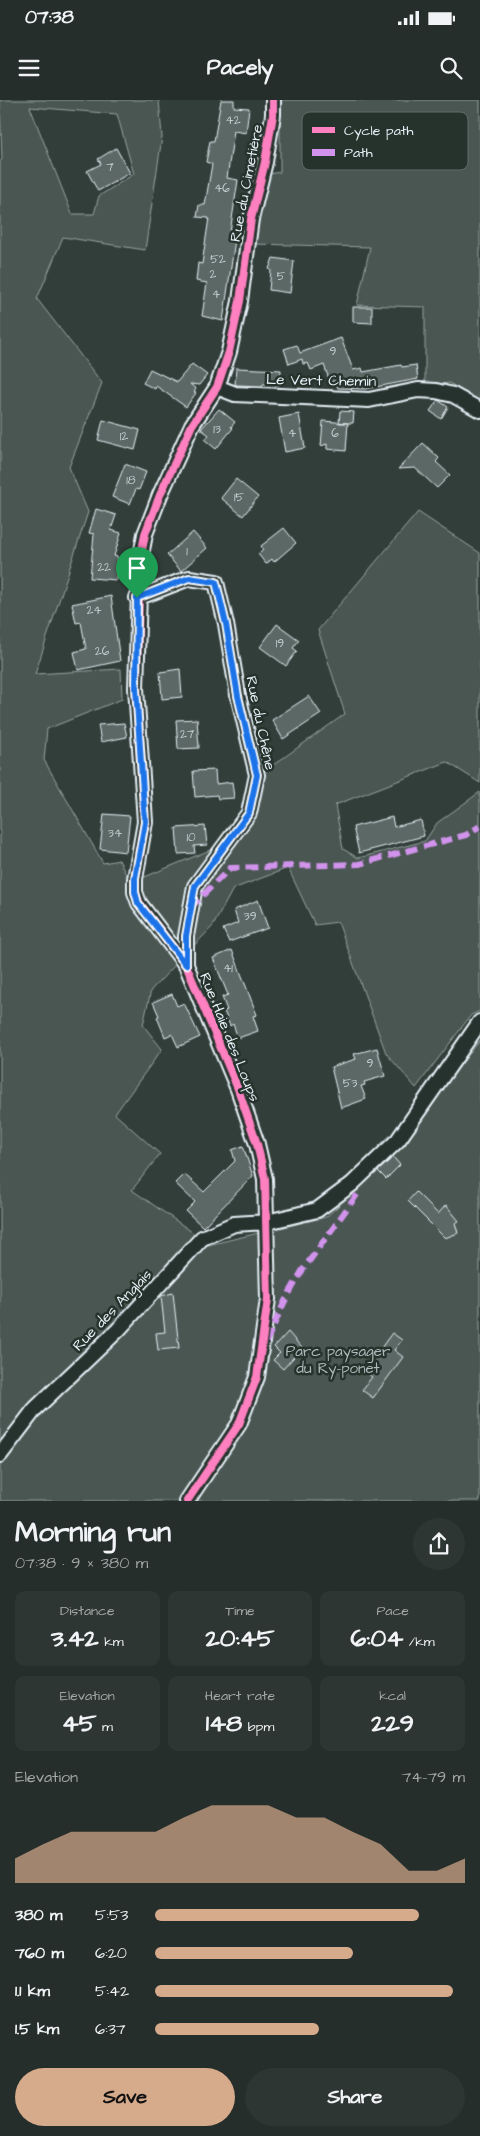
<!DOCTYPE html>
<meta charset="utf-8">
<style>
:root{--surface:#262e2b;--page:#2e3633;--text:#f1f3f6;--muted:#a4a8a9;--accent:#d6ab8b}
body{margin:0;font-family:"Architects Daughter",sans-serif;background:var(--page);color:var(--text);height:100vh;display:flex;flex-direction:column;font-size:19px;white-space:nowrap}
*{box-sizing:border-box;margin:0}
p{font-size:16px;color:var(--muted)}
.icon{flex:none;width:28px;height:28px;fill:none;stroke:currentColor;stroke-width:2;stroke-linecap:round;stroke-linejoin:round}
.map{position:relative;height:1401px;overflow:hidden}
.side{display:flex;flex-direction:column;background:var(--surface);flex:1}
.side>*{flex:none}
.pin{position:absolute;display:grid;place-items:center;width:42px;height:42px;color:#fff;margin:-51px -21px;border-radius:50% 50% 50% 0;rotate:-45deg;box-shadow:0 0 5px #0007}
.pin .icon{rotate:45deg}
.round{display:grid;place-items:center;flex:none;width:52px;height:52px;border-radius:26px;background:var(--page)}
.headline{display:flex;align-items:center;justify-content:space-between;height:85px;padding:0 15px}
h1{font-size:28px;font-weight:800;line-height:38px}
.metrics{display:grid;grid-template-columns:repeat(3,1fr);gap:8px;height:85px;padding:5px 15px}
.metrics div{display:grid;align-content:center;border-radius:10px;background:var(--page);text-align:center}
.metrics b{font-size:25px;font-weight:800}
.metrics small{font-size:14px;font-weight:400}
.metrics p{font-size:14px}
.chart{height:140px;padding:10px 15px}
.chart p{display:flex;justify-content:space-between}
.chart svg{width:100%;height:90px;margin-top:5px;fill:var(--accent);opacity:.7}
.button{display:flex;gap:10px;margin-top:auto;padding:10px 15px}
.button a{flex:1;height:58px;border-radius:30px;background:var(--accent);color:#111;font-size:20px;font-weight:800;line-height:58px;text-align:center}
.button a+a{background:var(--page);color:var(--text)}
ul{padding:0 15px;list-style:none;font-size:16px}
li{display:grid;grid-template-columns:80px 60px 1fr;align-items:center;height:38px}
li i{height:12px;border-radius:6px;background:var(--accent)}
.status{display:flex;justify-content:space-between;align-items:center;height:35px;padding:0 25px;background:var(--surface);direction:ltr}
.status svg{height:14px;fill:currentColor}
header{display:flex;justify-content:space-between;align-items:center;height:65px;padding:0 15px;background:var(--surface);font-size:22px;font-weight:800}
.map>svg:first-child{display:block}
.green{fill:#495651;stroke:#98a4a4;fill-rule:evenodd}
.building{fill:#5c6865;stroke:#e8f1f8}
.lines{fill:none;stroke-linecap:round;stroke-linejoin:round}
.minor-casing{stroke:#e8f1f8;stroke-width:18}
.minor{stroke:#26332d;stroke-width:14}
.quiet{stroke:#d193ec;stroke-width:6;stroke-dasharray:12 6;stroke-linecap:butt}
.cycleway-casing{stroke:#26332d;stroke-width:11}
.cycleway{stroke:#ff80c0;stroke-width:8}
.route-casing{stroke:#fff;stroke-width:10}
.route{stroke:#1a73e8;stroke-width:6}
.labels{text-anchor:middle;stroke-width:5;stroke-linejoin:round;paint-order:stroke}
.number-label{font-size:12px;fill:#c5cfd3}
.street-label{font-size:15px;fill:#e8f1f8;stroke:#26332d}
.park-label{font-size:15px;fill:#b0bbbe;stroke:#26332d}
.key{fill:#26332d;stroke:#606c6a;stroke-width:1}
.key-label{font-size:14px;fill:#e8f1f8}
</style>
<div class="status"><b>07:38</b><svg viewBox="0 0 49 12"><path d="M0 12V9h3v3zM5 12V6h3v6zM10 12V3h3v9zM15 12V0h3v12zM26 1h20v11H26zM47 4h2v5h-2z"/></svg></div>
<header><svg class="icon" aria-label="menu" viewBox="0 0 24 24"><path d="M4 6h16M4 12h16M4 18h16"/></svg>Pacely<svg class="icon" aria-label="search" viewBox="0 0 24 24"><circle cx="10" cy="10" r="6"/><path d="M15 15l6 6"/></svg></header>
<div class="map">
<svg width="480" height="1401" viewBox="0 0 480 1401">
<rect width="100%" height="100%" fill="#323e39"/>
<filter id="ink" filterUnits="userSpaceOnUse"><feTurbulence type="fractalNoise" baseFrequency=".02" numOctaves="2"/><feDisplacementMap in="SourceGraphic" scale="10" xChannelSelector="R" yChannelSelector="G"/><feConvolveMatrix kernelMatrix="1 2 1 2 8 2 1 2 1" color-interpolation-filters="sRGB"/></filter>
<g filter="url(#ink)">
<path class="green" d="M0,0h159l3,37 -17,113 -82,-13 -26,62 65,84 -33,84 19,45 -53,162 86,-5 1,30 -75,30 -3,31 59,103 16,-3 11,23 85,-35 35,-36 12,-39 83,-59 -27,-84 100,-118 62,41v230l-33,-21 -112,43 8,44 15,9 67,-17 12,-18 43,-31v219l-9,4 -55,73 -30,-35 -48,-131 -23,3 -27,-57 -55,21 -20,37 -62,64 -8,35 19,24 -47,65 45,40 -28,36 63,44 -2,4 11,8 122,-29 33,-30 44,-46 77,-101v461h-480v-1339l2,-3zM30,7l87,7 17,60 -35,22 -5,18h-22z
M280,0h200v301l-31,-18 -24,3v-79l-68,-2 13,-58 -117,-3 11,-69 16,-3z"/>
<path class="building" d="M221,0h13v7l15,1 -3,25 -12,-2 -7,47 11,2 -8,52 6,1 -13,88 -21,-5 5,-33 -11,-2 2,-18 4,1 7,-46 -12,-1 2,-12h6l7,-41 -6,-2 4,-21h4z
M116,48l14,25 -32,18 -11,-20 14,-7 -3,-5z
M273,158l21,3 -4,32 -21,-3 2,-20 -2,-1z
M353,207h19v16l-19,-1z
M341,238l12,32 9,-2 1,4 38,-7 1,2 14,-2 2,14 -53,10 -27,-1 -3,-7 -5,1 -6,-17 -13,5 -3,-7 -5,1 -1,-5 -13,5 -5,-15 13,-4 3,8z
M192,264l15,11 -8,10 -9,-1 6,5 -2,3 2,1 -10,14 -30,-21 -1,3 -12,-6 7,-14 27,13z
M236,268l45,2 -1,15 -17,-1 -1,2 -25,-1h-2z
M438,300l10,7 -7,12 -11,-8z
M219,309l16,13 -4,5 2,1 -17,21 -11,-9 4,-5 -8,-6z
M340,311l14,1 -1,11h-14z
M299,314l6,34 -20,4 -6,-34z
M103,320l37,10 -5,20 -37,-10z
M323,321l25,2 -2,28 -19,-2v-5l-6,2z
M423,343l16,15 -3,4 14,13 -13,13 -22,-20 -17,1z
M125,364l21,8 -7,18 -3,-1 -6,15 -18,-7z
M236,379l22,18 -15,19 -22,-18z
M96,409l20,6 -5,15 10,3 -7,23 4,1 -2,23 -26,-2 4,-44 -5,-1z
M284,428l12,15 -22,19 -2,-3 -6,5 -8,-10 5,-5 -2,-3z
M193,432l14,16 -26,23 -14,-16z
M111,496l9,65 -42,9 -4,-18 12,-3 -5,-27 -5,1 -4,-19z
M277,524l22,16 -6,8 4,3 -11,15 -26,-19z
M180,569l2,28 -20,2 -2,-27z
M309,596l12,18 -38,25 -11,-19z
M197,619l2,29 -21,1 -2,-29z
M124,623l3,14 -26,5 -3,-17z
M215,670l1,14 16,-2 2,16 -16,1 -1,-4 -22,2 -2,-26z
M104,714l26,2 -4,36 -26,-3z
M392,717l2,10 27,-7 3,16 -65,17 -6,-26z
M205,726l2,19 -13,1 1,7 -17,1 -2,-26z
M258,800l10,28 -39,14 -6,-13 15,-6 -4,-13z
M232,850l25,65 -4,1 5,15 -20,7 -5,-14 -3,2 -6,-15 3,-1 -5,-13 6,-2 -15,-37z
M172,894l5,12 7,-3 16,34 -22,10 -6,-13 -7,3 -8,-20 2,-1 -6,-14z
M377,948l8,28 -21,6 1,3 -4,1 5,13 -25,9 -10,-41 25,-8 -2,-5z
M243,1046l10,30 -50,51 -17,-16 9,-9 -20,-19 9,-9 20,18 31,-31 -3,-11z
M393,1057l7,8 -14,14 -8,-8z
M416,1092l22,22 8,-9 13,16 -4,2 3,10 -13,5 -37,-37z
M173,1193l6,55 -21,2 -2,-17 9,-1 -4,-36z
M288,1232l14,16 -19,21 -10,-9 7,-7 -6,-6z
M392,1233l10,7 -8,10 9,7 -30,41 -11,-8 10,-13 -8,-6z"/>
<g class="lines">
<g class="minor-casing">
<path id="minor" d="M217,287l18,7 134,6 49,-10 18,1 17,4 27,15
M137,498l52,-20 27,4 10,42 12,71 19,80 -8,38 -54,73 -9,50v29
M0,1355l35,-46 83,-79 84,-92 32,-14 33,-2 50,-12 35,-26 46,-44 82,-118
M187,1401l52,-77 18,-47 11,-78 -3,-120 -8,-35 -19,-55 -52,-124 -47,-62 -4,-11v-13l10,-57 -9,-134 4,-127 5,-27 15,-39 32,-70 25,-38 12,-35 11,-51 11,-82 14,-57 8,-47v-15"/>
</g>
<use href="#minor" class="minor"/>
<path class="quiet" d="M190,808l40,-40 129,-4 107,-29 14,-9
M266,1242l19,-41 17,-30 57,-79"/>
<g class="cycleway-casing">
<path id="cycleway" d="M187,1401l52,-77 18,-47 11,-78 -3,-120 -8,-35 -19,-55 -52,-124 -47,-62 -4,-11v-13l10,-57 -9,-134 4,-127 5,-27 15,-39 32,-70 25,-38 12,-35 11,-51 11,-82 14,-57 8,-47v-15"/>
</g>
<use href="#cycleway" class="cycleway"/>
</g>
</g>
<g class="lines" filter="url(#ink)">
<g class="route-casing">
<path id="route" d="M189,478l27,4 10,42 12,72 19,79 -8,38 -54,73 -9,50v29l-48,-62 -3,-11v-14l10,-56 -9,-134 1,-90z"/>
</g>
<use href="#route" class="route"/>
</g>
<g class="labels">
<g class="number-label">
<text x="233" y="24">42</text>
<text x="110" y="71">7</text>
<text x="222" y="92">46</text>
<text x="218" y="163">52</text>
<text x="213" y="178">2</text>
<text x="281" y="180">5</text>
<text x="216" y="198">4</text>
<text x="333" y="255">9</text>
<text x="217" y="333">13</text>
<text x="292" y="337">4</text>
<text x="335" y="337">6</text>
<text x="124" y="340">12</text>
<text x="131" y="384">18</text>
<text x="239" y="401">15</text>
<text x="187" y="455">1</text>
<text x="104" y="471">22</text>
<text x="94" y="514">24</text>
<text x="280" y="547">19</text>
<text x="102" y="555">26</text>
<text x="187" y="638">27</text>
<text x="115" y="737">34</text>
<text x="191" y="741">10</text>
<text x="250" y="820">39</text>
<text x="228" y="872">41</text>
<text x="370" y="967">9</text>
<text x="350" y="987">53</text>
</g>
<g class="street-label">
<text transform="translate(246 83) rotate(-79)" y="5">Rue du Cimetière</text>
<text transform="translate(321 280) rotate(1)" y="5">Le Vert Chemin</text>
<text transform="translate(261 623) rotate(78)" y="5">Rue du Chêne</text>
<text transform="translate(230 937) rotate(68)" y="5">Rue Haie des Loups</text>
<text transform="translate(112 1210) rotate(-46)" y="5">Rue des Anglais</text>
</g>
<g class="park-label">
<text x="338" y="1256">Parc paysager<tspan x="338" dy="17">du Ry-ponet</tspan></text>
</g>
</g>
<rect x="302" y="12" width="166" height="58" rx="8" class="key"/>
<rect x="312" y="27" width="23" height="6" fill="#ff80c0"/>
<rect x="312" y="49" width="23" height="7" fill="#d193ec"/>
<g class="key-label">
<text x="344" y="35">Cycle path</text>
<text x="344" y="57">Path</text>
</g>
</svg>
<div class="pin" style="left:137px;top:498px;background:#1e9e55"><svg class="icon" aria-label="arrive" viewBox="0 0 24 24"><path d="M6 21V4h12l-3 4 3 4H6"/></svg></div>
</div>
<section class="side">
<div class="headline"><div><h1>Morning run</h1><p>07:38 · 9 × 380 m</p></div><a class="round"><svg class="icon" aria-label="share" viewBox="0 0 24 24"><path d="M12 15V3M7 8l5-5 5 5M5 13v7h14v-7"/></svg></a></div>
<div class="metrics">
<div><p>Distance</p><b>3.42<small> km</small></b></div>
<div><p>Time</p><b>20:45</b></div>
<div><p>Pace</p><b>6:04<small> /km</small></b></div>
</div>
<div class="metrics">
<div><p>Elevation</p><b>45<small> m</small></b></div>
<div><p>Heart rate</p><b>148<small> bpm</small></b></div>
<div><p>kcal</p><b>229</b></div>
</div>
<div class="chart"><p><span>Elevation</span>74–79 m</p>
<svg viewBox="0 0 160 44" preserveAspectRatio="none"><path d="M0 44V32L10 25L20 19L30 19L40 19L50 19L60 12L70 6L80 6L90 6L100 12L110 12L120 19L130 25L140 38L150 38L160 32V44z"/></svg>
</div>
<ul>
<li><b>380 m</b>5:53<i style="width:85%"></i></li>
<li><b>760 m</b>6:20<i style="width:64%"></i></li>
<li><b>1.1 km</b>5:42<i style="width:96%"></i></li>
<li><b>1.5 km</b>6:37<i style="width:53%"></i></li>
</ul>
<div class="button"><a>Save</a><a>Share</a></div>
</section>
